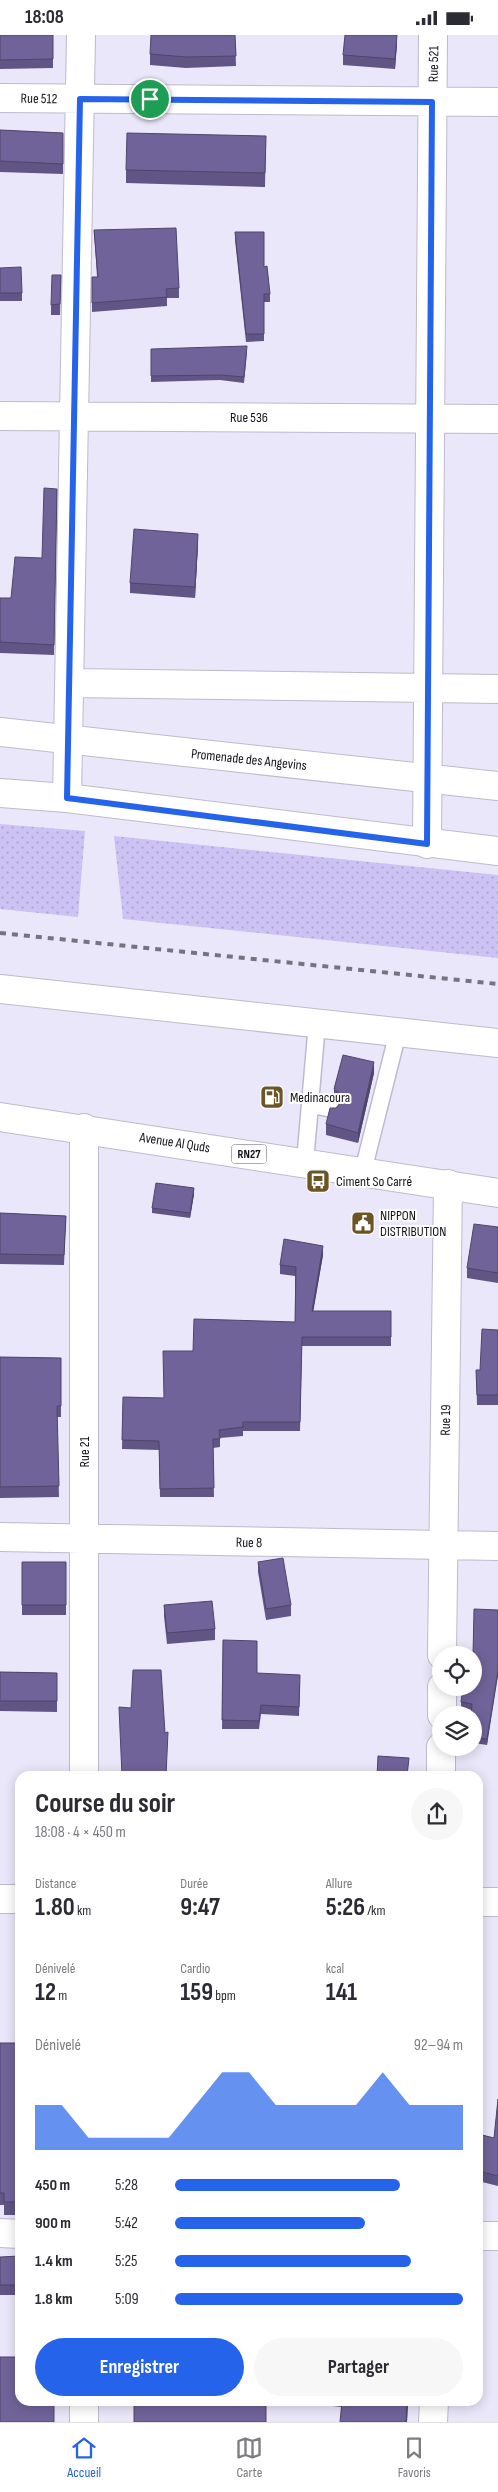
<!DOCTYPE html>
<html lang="fr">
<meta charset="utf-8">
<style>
:root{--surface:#fff;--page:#f7f7f7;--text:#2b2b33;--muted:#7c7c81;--line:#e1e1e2;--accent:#2563eb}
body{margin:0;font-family:"Sofia Sans Condensed",sans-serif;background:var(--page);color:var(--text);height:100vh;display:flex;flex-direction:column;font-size:19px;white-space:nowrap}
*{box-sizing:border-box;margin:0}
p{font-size:16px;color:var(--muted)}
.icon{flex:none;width:28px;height:28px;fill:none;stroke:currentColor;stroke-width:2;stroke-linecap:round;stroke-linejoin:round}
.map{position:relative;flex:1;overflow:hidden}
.drawer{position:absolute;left:15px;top:1736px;width:468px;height:635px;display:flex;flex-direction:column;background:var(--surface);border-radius:15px;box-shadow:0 2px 12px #0003}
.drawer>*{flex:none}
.tools{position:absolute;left:432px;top:1611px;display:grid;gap:10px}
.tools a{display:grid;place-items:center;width:50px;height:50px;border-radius:50%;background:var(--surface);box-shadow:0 2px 12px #0003;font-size:25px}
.pin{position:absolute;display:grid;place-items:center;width:42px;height:42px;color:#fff;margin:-21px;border:2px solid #fff;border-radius:50%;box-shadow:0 1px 5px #0007}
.round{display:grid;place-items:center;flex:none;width:52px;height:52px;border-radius:26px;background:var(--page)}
.summary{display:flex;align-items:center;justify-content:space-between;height:85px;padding:0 20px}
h1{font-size:28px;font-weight:700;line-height:38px}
.metrics{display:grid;grid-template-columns:repeat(3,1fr);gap:8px;height:85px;padding:5px 20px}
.metrics div{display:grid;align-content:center}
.metrics b{font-size:25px;font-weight:700}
.metrics small{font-size:14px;font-weight:400}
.metrics p{font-size:14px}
.chart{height:140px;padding:10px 20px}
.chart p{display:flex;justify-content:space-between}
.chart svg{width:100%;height:90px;margin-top:5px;fill:var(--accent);opacity:.7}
.action{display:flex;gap:10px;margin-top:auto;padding:10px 20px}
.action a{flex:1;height:58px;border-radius:30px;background:var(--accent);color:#fff;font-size:20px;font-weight:700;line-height:58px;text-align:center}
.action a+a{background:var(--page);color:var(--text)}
ul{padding:0 20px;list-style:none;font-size:16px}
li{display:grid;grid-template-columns:80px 60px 1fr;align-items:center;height:38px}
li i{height:12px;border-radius:6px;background:var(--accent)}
.status{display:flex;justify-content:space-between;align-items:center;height:35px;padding:0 25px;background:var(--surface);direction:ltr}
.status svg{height:14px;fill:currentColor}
.menu{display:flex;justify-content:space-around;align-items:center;height:70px;border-top:1px solid var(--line);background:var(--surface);font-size:14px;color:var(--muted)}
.menu a{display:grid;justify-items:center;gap:2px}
.menu .active{color:var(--accent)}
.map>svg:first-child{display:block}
.park{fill:url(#park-dots)}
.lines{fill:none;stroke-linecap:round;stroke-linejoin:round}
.service-casing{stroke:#bebacc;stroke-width:19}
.minor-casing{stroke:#bebacc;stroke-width:30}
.tertiary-casing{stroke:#bebacc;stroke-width:30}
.primary-casing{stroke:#bebacc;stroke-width:30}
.service{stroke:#fff;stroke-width:16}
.minor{stroke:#fff;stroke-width:28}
.tertiary{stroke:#fff;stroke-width:28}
.primary{stroke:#fff;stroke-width:28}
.rail{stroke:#767380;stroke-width:4;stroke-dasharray:6 6;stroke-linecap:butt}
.wall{fill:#605584}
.shaded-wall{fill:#4e456b}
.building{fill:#706399;stroke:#4e456b}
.route-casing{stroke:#fff;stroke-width:10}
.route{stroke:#2563eb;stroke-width:6}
.labels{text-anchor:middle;stroke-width:4;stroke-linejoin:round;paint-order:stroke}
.shield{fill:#fff;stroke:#59585d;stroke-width:1}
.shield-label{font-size:12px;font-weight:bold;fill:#121017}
.street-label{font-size:14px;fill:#121017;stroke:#fff}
.poi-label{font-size:14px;fill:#121017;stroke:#fff;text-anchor:start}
</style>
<div class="status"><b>18:08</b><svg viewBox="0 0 49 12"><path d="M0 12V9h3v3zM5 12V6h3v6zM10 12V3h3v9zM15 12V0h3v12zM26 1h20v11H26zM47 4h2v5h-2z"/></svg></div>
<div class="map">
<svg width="498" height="2387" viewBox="0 0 498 2387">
<defs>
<pattern id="park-dots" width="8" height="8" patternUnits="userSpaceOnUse" patternTransform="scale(1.25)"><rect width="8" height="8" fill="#ccc2f4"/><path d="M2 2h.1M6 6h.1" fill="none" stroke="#aea6d0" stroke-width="1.8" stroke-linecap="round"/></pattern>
</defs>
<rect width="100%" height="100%" fill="#ebe7fa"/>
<path class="park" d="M0,789l85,7 -7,86 -78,-8z
M114,801l384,39v83l-375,-39z"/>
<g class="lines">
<g class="service-casing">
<path id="service" d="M312,1070l20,4
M305,1127l12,-139
M363,1136l35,-139"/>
</g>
<g class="minor-casing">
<path id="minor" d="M0,63l498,4
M0,381l498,3
M70,648l428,6
M67,763l14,-763
M427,809l6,-809
M0,1502l498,9
M442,1620l6,-471
M442,1680v-28
M84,1741v-648
M441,1741v-29
M0,1864h20
M478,1867h20
M0,2198l20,1
M478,2201h20
M84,2366v21
M433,2387l1,-21"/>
</g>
<g class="tertiary-casing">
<path id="tertiary" d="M0,697l498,54
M0,758l67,5 431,53"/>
</g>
<g class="primary-casing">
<path id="primary" d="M0,954l498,54
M0,1082l498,76"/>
</g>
<use href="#service" class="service"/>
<use href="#minor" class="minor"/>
<use href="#tertiary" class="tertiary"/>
<use href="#primary" class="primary"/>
<path class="rail" d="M0,898l498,51"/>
</g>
<path class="wall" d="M0,0h53v33l-53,1z
M235,0l1,31 -50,2 -36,-3v-11z
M397,8l-2,26 -52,-4v-10z
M0,95l63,3v41l-63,-2z
M266,101l-1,51 -139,-4v-13z
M94,195l85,58v10h-12v8l-75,6v-35h5z
M235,197l29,35 6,27v8h-6v39l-18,1 -11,-102z
M0,233l22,25v8h-22z
M61,240l-1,40h-9v-10z
M151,314l96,3 -3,31 -24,-3 -69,2z
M57,454l-3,166 -54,-2v-55h11l31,-40z
M198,509l-3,54 -65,-5v-10z
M374,1038l-16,70 -32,-8v-11l13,-20 -5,-5v-10z
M194,1159l-4,24 -38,-5v-5z
M0,1178l66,3 -2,49 -64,-1z
M498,1192v56l-31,-5v-10z
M323,1220l-10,56h78v35h-89l-2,85h-57v5l-23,2v9l-7,1 1,49h-54l-1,-47 -37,-1 1,-52 41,1 29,-47 102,-29v-46l-15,-2v-9z
M498,1295v75h-21l-1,-35h4z
M0,1322l61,1v59h-4l2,80 -59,1z
M22,1527h44v53h-44z
M258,1527l33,43v11l-25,4 -8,-48z
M164,1570l51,24v11l-48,4 -3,-28z
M498,1575l-11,135 -13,-2v-28l-2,-5 -11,-2v-6l13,-15z
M223,1605l34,33 43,11 -1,32 -38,-2 -2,15h-37z
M0,1637l57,1v39l-57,-1z
M0,2008h20v172h-16v-10h-4z
M498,2064v87l-20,-5v-47l16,4z
M0,2222l19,28v10h-19z
M284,2366h124l-1,21h-67l2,-15z"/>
<path class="shaded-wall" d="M397,0v8l-2,26v-10z
M198,499v10l-3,54v-11z
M374,1027v11l-16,70v-10z
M194,1153v6l-4,24v-5z
M323,1211v9l-11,64v-8z
M498,1635v6l-11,69v-6z
M407,2366h1l-1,21h-1z"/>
<path class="building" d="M0,0h53v24l-53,1z
M151,0h84l1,21 -50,1 -36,-3z
M345,0h52l-2,24 -52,-4z
M0,95l63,3v31l-63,-3z
M127,98l139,3 -1,37 -139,-3z
M176,193l3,60 -13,1 1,8 -75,6v-26h6l-4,-47z
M235,197h29v35l3,-1 3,28h-6v40h-18z
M21,232l1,26h-22v-25z
M52,240h9l-1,29 -9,1z
M247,311l-3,31 -24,-2 -69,1v-27z
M44,453l13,1 -3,156 -54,-3v-44h11l4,-41 27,1z
M134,494l64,5 -3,53 -65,-4z
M343,1020l31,7 -16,71 -32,-9 4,-16h6l6,-7 -1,-6 -7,-6z
M156,1148l38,5 -4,25 -38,-5z
M0,1178l66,3 -2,39 -64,-1z
M474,1189l24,3v46l-31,-5z
M284,1204l39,7 -11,65h79v26h-89l-2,85h-57v5l-24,3 1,9h-7l1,49 -54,1 -1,-48 -37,-1 1,-43 41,1 -1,-47h30l1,-32 101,3 1,-55 -16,-2z
M482,1294l16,1v65h-21l-1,-25h4z
M0,1322l61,1v48h-4l2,80 -59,1z
M283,1523l8,47 -25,4 -8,-47z
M22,1527h44v43h-44z
M212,1566l3,28 -48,4 -3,-28z
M474,1574l24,1v60l-11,69 -13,-1v-23h-3l1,-11 -11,-2 2,-15h11v-32h-1z
M223,1605l34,1v32l43,2 -1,32 -38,-2 -2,16 -37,-1z
M133,1635h28l4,63 3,-1 -2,44h-44l-3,-69 12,1z
M0,1637l57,1v28h-57z
M378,1721l31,2 -2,18h-30z
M0,2008h20v159h-16v-9h-4z
M498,2064v77l-20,-5v-37l16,4z
M19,2221v29h-19v-28z
M0,2322h20v44h34v21h-54z
M134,2366h132v21h-132z
M342,2366h65l-1,21h-66z"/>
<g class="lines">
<g class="route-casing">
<path id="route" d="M80,64l352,3 -5,742 -360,-46z"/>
</g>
<use href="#route" class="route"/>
</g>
<defs>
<g id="fuel-square" transform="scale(1.25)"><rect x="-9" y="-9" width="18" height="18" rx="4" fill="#6b5524" stroke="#fff"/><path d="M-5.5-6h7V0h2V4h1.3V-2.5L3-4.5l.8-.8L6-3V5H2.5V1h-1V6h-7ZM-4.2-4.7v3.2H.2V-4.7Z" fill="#fff"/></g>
<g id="bus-square" transform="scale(1.25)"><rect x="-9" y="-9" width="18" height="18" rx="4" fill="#6b5524" stroke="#fff"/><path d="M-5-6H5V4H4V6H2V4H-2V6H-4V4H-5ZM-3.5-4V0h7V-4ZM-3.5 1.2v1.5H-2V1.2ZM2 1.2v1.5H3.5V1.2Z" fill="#fff"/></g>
<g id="civic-square" transform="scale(1.25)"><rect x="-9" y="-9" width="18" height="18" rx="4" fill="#6b5524" stroke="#fff"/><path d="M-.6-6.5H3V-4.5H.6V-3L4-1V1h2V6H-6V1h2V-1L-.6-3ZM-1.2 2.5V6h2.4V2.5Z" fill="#fff"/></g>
</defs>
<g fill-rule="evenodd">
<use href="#fuel-square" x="272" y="1062"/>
<use href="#bus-square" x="318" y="1146"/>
<use href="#civic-square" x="363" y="1188"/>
</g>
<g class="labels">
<rect class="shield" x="231.5" y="1109.5" width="35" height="19" rx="4"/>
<g class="shield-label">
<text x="249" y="1123">RN27</text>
</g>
<g class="street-label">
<text transform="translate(433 29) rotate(-89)" y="5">Rue 521</text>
<text transform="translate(39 63) rotate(1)" y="5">Rue 512</text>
<text x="249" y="387">Rue 536</text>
<text transform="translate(249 724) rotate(6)" y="5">Promenade des Angevins</text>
<text transform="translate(175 1107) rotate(9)" y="5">Avenue Al Quds</text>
<text transform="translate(445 1385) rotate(-89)" y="5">Rue 19</text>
<text transform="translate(84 1417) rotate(-90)" y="5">Rue 21</text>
<text transform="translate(249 1507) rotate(1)" y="5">Rue 8</text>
</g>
<g class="poi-label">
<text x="290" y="1067">Medinacoura</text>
<text x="336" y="1151">Ciment So Carré</text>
<text x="380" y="1185">NIPPON<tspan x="380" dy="16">DISTRIBUTION</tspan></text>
</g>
</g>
</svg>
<div class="tools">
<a><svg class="icon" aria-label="locate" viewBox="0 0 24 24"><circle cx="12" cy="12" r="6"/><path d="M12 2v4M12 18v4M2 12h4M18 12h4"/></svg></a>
<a><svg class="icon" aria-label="layers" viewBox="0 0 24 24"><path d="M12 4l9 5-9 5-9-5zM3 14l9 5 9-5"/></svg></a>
</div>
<div class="pin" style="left:150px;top:64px;background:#1e9e55"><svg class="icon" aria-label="arrive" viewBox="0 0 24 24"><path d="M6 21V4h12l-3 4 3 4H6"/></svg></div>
<section class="drawer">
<div class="summary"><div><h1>Course du soir</h1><p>18:08 · 4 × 450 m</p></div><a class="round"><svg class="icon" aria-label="share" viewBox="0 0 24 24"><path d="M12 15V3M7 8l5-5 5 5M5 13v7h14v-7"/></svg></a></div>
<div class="metrics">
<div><p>Distance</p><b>1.80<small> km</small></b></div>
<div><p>Durée</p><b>9:47</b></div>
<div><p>Allure</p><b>5:26<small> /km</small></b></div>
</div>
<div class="metrics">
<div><p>Dénivelé</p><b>12<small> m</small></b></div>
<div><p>Cardio</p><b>159<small> bpm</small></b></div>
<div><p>kcal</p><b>141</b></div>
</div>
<div class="chart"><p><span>Dénivelé</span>92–94 m</p>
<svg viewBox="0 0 160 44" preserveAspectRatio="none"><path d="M0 44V22L10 22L20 38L30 38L40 38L50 38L60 22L70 6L80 6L90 22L100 22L110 22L120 22L130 6L140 22L150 22L160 22V44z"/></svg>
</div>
<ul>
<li><b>450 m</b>5:28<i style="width:78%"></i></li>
<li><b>900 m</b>5:42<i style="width:66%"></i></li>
<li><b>1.4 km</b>5:25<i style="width:82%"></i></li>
<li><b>1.8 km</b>5:09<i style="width:100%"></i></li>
</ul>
<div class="action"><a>Enregistrer</a><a>Partager</a></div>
</section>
</div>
<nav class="menu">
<a class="active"><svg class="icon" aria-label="home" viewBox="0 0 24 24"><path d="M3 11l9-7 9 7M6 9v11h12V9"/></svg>Accueil</a>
<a><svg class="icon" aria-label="map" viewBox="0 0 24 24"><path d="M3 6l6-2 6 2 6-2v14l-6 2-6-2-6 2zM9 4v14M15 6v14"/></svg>Carte</a>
<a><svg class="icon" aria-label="saved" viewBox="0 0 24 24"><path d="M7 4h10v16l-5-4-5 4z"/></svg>Favoris</a>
</nav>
